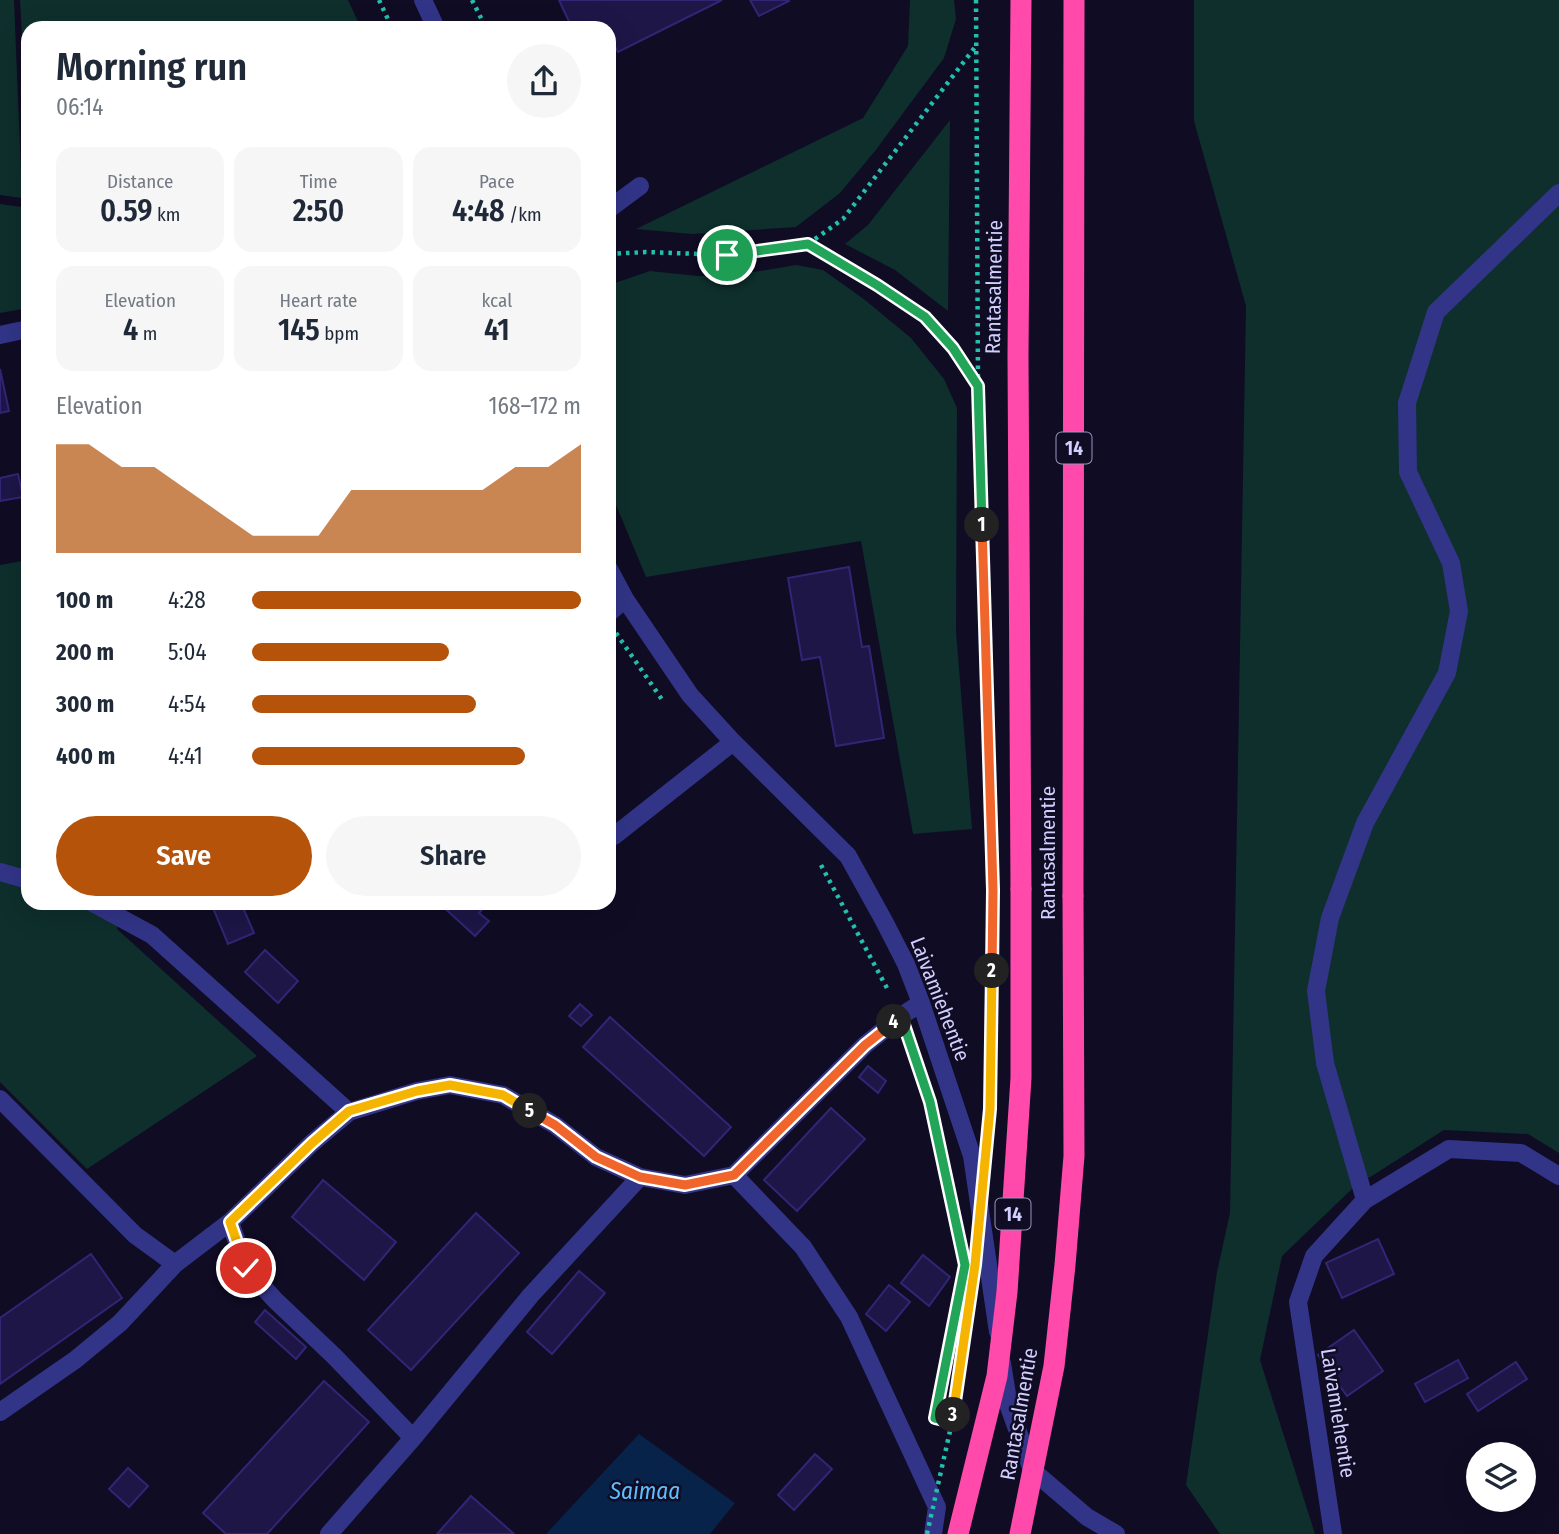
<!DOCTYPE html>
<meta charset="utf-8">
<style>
:root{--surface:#fff;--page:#f6f6f7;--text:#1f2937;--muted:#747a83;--accent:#b45309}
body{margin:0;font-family:"Fira Sans Condensed",sans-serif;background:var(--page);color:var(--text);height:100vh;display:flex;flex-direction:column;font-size:26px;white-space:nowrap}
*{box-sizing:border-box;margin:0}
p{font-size:23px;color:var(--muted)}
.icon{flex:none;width:38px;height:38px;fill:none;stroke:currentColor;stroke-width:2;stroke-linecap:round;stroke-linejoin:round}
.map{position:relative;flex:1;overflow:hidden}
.details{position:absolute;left:21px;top:21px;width:595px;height:889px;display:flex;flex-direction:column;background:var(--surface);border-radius:21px;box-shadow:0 7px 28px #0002}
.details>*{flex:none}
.fabs{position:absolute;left:1466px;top:1442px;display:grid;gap:14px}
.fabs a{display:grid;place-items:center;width:70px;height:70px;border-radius:50%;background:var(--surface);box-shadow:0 7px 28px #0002;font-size:35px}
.pin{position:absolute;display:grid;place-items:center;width:60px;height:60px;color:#fff;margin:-30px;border:4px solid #fff;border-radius:50%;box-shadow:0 2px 7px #0007}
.km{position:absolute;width:35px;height:35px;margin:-18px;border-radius:50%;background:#222;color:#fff;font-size:19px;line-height:35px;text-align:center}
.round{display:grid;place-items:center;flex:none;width:74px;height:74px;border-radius:37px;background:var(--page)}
.summary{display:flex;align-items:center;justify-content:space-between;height:119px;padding:0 35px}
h1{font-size:38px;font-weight:600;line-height:52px}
.metrics{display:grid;grid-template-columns:repeat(3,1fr);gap:10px;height:119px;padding:7px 35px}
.metrics div{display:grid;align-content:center;border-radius:18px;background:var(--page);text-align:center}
.metrics b{font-size:30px;font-weight:600}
.metrics small{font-size:19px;font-weight:400}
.metrics p{font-size:19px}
.chart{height:196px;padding:14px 35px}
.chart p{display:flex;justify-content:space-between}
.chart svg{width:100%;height:126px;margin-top:7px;fill:var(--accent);opacity:.7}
.cta{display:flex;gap:14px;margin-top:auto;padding:14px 35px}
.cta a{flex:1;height:80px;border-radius:42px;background:var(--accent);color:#fff;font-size:28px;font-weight:600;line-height:80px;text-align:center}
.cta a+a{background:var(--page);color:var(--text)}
ul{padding:0 35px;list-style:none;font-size:23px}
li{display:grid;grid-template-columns:112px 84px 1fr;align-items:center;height:52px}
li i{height:18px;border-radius:9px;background:var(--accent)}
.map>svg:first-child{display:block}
.green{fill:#0e2f2c}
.water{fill:#072349}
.building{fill:#1d1647;stroke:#312676;stroke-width:2}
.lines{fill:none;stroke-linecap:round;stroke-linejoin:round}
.path{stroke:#22c0ad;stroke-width:4.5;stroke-dasharray:3.5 5;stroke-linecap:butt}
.minor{stroke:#323488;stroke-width:18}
.highway{stroke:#ff4aac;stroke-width:21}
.path-bridge{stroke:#22c0ad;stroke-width:4.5;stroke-dasharray:3.5 5;stroke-linecap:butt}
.highway-bridge{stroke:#ff4aac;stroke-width:21}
.split-1-casing{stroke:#fff;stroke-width:14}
.split-2-casing{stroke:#fff;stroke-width:14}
.split-3-casing{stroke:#fff;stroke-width:14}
.split-4-casing{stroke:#fff;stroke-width:14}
.split-5-casing{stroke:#fff;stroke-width:14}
.split-6-casing{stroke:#fff;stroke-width:14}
.split-1{stroke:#22a559;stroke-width:9}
.split-2{stroke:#f0652b;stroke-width:9}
.split-3{stroke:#f5b400;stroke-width:9}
.split-4{stroke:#22a559;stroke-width:9}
.split-5{stroke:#f0652b;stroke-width:9}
.split-6{stroke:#f5b400;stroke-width:9}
.labels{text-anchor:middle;stroke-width:5;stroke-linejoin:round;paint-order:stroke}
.shield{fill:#0f0c24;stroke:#9894bd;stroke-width:2}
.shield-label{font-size:19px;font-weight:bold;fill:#d2cfff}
.street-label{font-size:21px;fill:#d2cfff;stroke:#0f0c24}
.water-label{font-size:23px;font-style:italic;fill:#5dbeff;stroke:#0f0c24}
</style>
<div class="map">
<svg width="1559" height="1534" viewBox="0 0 1559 1534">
<rect width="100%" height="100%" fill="#0f0c24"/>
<path class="green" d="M0,0h14l8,198 -22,-3z
M20,0h328l13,28h-333v115z
M910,0h44l2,19 -12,39 -69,93 -35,42 -44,34 -104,7 -56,-5 227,-111 45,-72z
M1194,0h365v1153l-31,-19 -84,-4 -91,58 -71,68 -22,104 55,174h-95l-34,-49 31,-213 13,-59 16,-907 -52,-185z
M950,120l-2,191 -53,-41 -50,-26 23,-19z
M0,204l28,4v100l-28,5z
M796,265l27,5 42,30 46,38 33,41 13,29 -1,223 16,198 -59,5 -52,-293 -215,36 -37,-89v-203l41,-14 48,5 38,-1z
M28,560v343h95l-6,26 140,127 -170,113 -87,-87v-517z"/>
<path class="water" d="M639,1434l96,69 -25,31h-164z"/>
<path class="building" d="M559,0h163l-104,52 -9,-16v-8h-37z
M750,0h38l1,1 -30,15z
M0,369l9,42 -9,2z
M18,474l5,23 -23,4v-23z
M849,567l13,80 7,-1 15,92 -48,8 -16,-89 -18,3 -14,-82z
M211,903h30l13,30 -26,11z
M439,903h49l-9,10 10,8 -14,15z
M265,950l33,31 -20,22 -33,-31z
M580,1004l12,11 -11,11 -12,-10z
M610,1017l121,110 -27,29 -121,-109z
M868,1066l18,15 -8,12 -19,-16z
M831,1108l34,31 -68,72 -33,-31z
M323,1180l73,62 -32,38 -72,-63z
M476,1213l43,40 -108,117 -43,-40z
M1378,1239l16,35 -52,24 -16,-35z
M91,1254l31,44 -122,86v-66z
M923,1255l27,22 -21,29 -28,-23z
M579,1271l26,22 -53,61 -25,-22z
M889,1285l21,17 -24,29 -20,-17z
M265,1310l41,37 -10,12 -41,-37z
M1354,1330l29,41 -36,25 -29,-41z
M1458,1360l10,18 -43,24 -10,-18z
M1516,1362l11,17 -49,32 -11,-17z
M324,1381l45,41 -102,112h-41l-23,-21z
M815,1454l17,15 -38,41 -16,-15z
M128,1468l20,18 -19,21 -20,-18z
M471,1496l43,38h-77z"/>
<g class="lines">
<path class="path" d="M379,0l13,28
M472,0l14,28
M976,0l2,386 15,493
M808,244l35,-25 133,-173
M609,254l37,-2 81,3 81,-11 69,41 48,32 28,31 25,37
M616,633l47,68
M821,865l67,125
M936,1130l18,84
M952,1422l-17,-4 29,-147"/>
<path class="minor" d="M423,0l13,28
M609,209l31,-23
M0,335l28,-6
M609,569l16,30 65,96 43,47 115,114 36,65 22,43 15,39 51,153 26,176
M609,613l16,-14
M609,831l5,5 119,-94
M0,872l28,8
M93,903l59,32 197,177
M0,1099l135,136 40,29
M734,1175l69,72 46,70 88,190 -4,27
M1365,1200l-40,-137 -9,-72 14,-73 35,-95 82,-150 12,-62 -8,-48 -43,-91 -1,-69 29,-91 123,-119
M230,1222l16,46 29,32 59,56 79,82
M1002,1363l7,44 23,63 55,47 29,17
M0,1412l75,-52 45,-37 55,-59 55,-42 82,-79 37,-31 68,-21 33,-6 53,10 52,30 41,32 44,20 45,8 49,-10 131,-130 36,-29 20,-13
M329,1534l84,-96 118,-143 109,-118
M1333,1534l-35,-232 16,-46 51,-56 84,-51 72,4 38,23"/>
<path class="highway" d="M1021,889l-3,-534 3,-355
M1073,896l1,-896"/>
<path class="path-bridge" d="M927,1534l25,-112 23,-157 15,-156 3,-195"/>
<path class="highway-bridge" d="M958,1534l39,-158 10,-84 14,-214v-189
M1020,1534l34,-168 11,-101 9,-109 -1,-260"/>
</g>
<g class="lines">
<g class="split-1-casing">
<path id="split-1" d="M727,255l81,-11 69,41 48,32 28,31 25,38 4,139"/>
</g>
<g class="split-2-casing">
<path id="split-2" d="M982,525l11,365 -1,81"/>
</g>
<g class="split-3-casing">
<path id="split-3" d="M953,1415l22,-150 15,-156 2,-138"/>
</g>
<g class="split-4-casing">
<path id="split-4" d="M894,1022l7,-6 29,86 35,163 -30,153 17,4 1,-7"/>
</g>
<g class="split-5-casing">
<path id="split-5" d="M530,1111l25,14 41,32 44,20 45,8 49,-10 131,-130 29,-23"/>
</g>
<g class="split-6-casing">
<path id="split-6" d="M246,1268l-16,-46 82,-79 37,-32 68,-20 33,-6 53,10 27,16"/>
</g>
<use href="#split-1" class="split-1"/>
<use href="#split-2" class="split-2"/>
<use href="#split-3" class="split-3"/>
<use href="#split-4" class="split-4"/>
<use href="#split-5" class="split-5"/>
<use href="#split-6" class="split-6"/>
</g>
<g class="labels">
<g class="shield">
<rect x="1056.5" y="432.5" width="35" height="31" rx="5"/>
<rect x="995.5" y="1198.5" width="35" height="31" rx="5"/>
</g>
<g class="shield-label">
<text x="1074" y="455">14</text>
<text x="1013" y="1221">14</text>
</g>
<g class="street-label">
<text transform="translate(994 287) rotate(-89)" y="7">Rantasalmentie</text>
<text transform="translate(1048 853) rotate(-90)" y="7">Rantasalmentie</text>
<text transform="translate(940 999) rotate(69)" y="7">Laivamiehentie</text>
<text transform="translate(1338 1413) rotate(81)" y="7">Laivamiehentie</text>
<text transform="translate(1019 1414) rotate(-80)" y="7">Rantasalmentie</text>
</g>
<g class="water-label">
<text x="645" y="1499">Saimaa</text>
</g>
</g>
</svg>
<div class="fabs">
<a><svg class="icon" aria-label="layers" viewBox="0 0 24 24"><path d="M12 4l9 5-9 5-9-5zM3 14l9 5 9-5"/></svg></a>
</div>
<div class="pin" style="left:727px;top:255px;background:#1e9e55"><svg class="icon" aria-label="arrive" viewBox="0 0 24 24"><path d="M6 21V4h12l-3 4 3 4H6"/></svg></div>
<div class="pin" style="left:246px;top:1268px;background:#d93025"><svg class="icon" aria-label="check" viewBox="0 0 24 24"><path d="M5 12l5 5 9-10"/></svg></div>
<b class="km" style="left:982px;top:525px">1</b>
<b class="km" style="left:992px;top:971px">2</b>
<b class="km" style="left:953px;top:1415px">3</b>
<b class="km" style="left:894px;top:1022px">4</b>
<b class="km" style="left:530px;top:1111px">5</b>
<section class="details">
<div class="summary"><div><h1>Morning run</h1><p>06:14</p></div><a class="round"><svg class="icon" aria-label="share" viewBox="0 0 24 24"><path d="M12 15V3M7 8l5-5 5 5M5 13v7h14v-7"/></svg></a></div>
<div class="metrics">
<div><p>Distance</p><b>0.59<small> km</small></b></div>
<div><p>Time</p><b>2:50</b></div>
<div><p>Pace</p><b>4:48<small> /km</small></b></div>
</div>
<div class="metrics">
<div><p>Elevation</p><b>4<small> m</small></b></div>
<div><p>Heart rate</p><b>145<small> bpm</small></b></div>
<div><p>kcal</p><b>41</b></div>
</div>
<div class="chart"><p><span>Elevation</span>168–172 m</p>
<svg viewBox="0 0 160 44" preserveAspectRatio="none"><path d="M0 44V6L10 6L20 14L30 14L40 22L50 30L60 38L70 38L80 38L90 22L100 22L110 22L120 22L130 22L140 14L150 14L160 6V44z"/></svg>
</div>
<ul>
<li><b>100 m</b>4:28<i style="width:100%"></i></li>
<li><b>200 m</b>5:04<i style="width:60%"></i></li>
<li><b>300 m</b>4:54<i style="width:68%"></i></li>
<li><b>400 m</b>4:41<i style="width:83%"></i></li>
</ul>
<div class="cta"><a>Save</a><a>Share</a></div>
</section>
</div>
